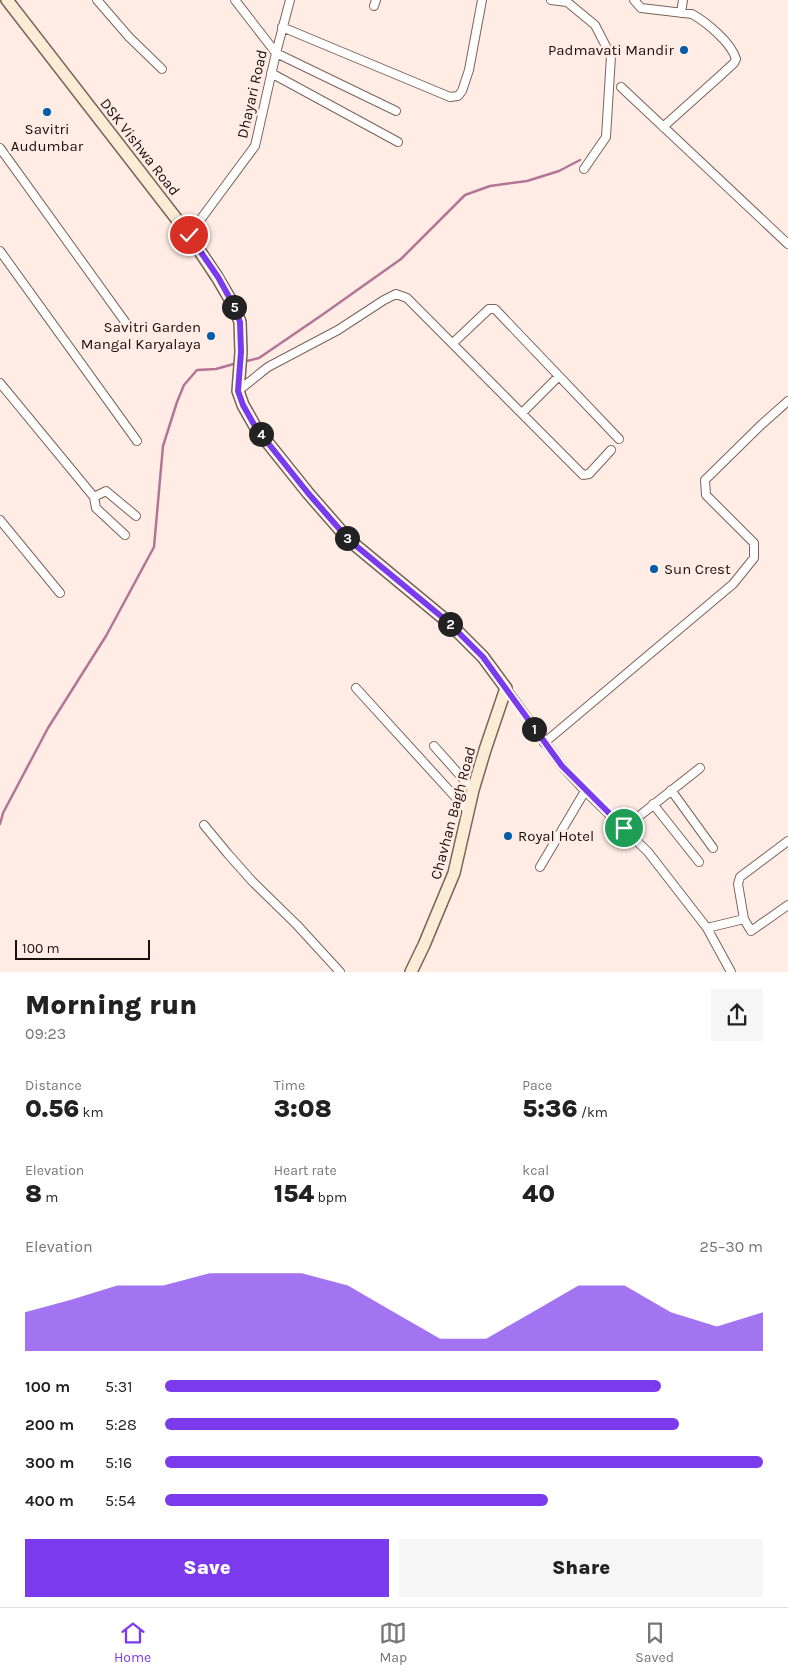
<!DOCTYPE html>
<meta charset="utf-8">
<style>
:root{--surface:#fff;--page:#f6f6f6;--text:#222;--muted:#767676;--line:#e0e0e0;--accent:#7c3aed}
body{margin:0;font-family:Karla,sans-serif;background:var(--page);color:var(--text);height:100vh;display:flex;flex-direction:column;font-size:19px;white-space:nowrap}
*{box-sizing:border-box;margin:0}
p{font-size:16px;color:var(--muted)}
.icon{flex:none;width:28px;height:28px;fill:none;stroke:currentColor;stroke-width:2;stroke-linecap:round;stroke-linejoin:round}
.map{position:relative;height:972px;overflow:hidden}
.sheet{display:flex;flex-direction:column;background:var(--surface);flex:1}
.sheet>*{flex:none}
.scale{position:absolute;left:15px;bottom:12px;width:135px;box-sizing:border-box;padding-left:5px;border:2px solid #190f0b;border-top:0;font-size:14px;line-height:18px;white-space:nowrap;color:#190f0b;-webkit-text-stroke:4px #ffede5;paint-order:stroke}
.pin{position:absolute;display:grid;place-items:center;width:42px;height:42px;color:#fff;margin:-21px;border:2px solid #fff;border-radius:50%;box-shadow:0 1px 5px #0007}
.km{position:absolute;width:25px;height:25px;margin:-12px;border-radius:50%;background:#222;color:#fff;font-size:14px;line-height:25px;text-align:center}
.round{display:grid;place-items:center;flex:none;width:52px;height:52px;border-radius:0px;background:var(--page)}
.headline{display:flex;align-items:center;justify-content:space-between;height:85px;padding:0 25px}
h1{font-size:28px;font-weight:800;line-height:38px}
.stats{display:grid;grid-template-columns:repeat(3,1fr);gap:8px;height:85px;padding:5px 25px}
.stats div{display:grid;align-content:center}
.stats b{font-size:25px;font-weight:800}
.stats small{font-size:14px;font-weight:400}
.stats p{font-size:14px}
.chart{height:140px;padding:10px 25px}
.chart p{display:flex;justify-content:space-between}
.chart svg{width:100%;height:90px;margin-top:5px;fill:var(--accent);opacity:.7}
.cta{display:flex;gap:10px;margin-top:auto;padding:10px 25px}
.cta a{flex:1;height:58px;border-radius:0px;background:var(--accent);color:#fff;font-size:20px;font-weight:800;line-height:58px;text-align:center}
.cta a+a{background:var(--page);color:var(--text)}
ul{padding:0 25px;list-style:none;font-size:16px}
li{display:grid;grid-template-columns:80px 60px 1fr;align-items:center;height:38px}
li i{height:12px;border-radius:6px;background:var(--accent)}
.dock{display:flex;justify-content:space-around;align-items:center;height:70px;border-top:1px solid var(--line);background:var(--surface);font-size:14px;color:var(--muted)}
.dock a{display:grid;justify-items:center;gap:2px}
.dock .active{color:var(--accent)}
.map>svg:first-child{display:block}
.lines{fill:none;stroke-linecap:round;stroke-linejoin:round}
.stream{stroke:#b37597;stroke-width:2.5}
.street-casing{stroke:#7c6257;stroke-width:10}
.secondary-casing{stroke:#7c6257;stroke-width:14}
.street{stroke:#fff;stroke-width:8}
.secondary{stroke:#fbecd6;stroke-width:11}
.route-casing{stroke:#fff;stroke-width:10}
.route{stroke:#7c3aed;stroke-width:6}
.poi-dot{fill:#025caa;stroke:#ffede5;stroke-width:2}
.labels{text-anchor:middle;stroke-width:5;stroke-linejoin:round;paint-order:stroke}
.poi-label{font-size:15px;fill:#190f0b;stroke:#ffede5;text-anchor:end}
.street-label{font-size:15px;fill:#190f0b;stroke:#ffede5}
</style>
<div class="map">
<svg width="788" height="972" viewBox="0 0 788 972">
<rect width="100%" height="100%" fill="#ffede5"/>
<g class="lines">
<path class="stream" d="M243,362l16,-4 63,-43 79,-56 64,-64 25,-9 37,-5 32,-10 21,-11
M0,824l3,-11 45,-85 58,-92 48,-89 9,-101 14,-44 7,-17 13,-15 19,-1 21,-6"/>
<g class="street-casing">
<path id="street" d="M97,0l32,37 33,32
M235,0l41,53 120,58
M551,0l16,2 28,23 16,31 -5,81 -22,32
M634,0l7,8 51,6c14,8 39,28 44,45l-2,4 -13,12 -58,52
M374,6l2,-6
M681,13l2,-13
M282,27l168,70 8,-1 4,-5 7,-21 13,-70
M271,73l127,69
M621,87l167,157
M0,148l126,175
M189,235l66,-89 21,-93 14,-53
M0,251l137,190
M453,343l36,-34h6l124,130
M0,383l94,114 2,11 29,27
M238,391l30,-24 70,-37 46,-30 12,-6 11,4 176,177 6,-1 22,-24
M522,413l37,-37
M94,497l12,-6 30,25
M0,520l60,73
M356,688l112,123
M506,688l56,78 25,27 61,59 59,76 24,44
M544,743l189,-159 21,-26v-15l-48,-48 -1,-15 56,-55 27,-24
M434,746l39,44
M671,790l42,58
M653,804l46,58
M204,825l24,29 24,27 45,44 43,47
M624,828l76,-60
M540,867l45,-76
M744,919l-6,-35 2,-7 48,-36
M707,928l37,-9 7,12 37,-26"/>
</g>
<g class="secondary-casing">
<path id="secondary" d="M7,0l182,235 28,42 17,29 6,16 1,30 -3,39 5,14 13,23 52,65 41,47 99,82 35,35 23,31 -21,62 -12,40 -19,83 -30,72 -13,27"/>
</g>
<use href="#street" class="street"/>
<use href="#secondary" class="secondary"/>
</g>
<g class="lines">
<g class="route-casing">
<path id="route" d="M189,235l29,42 16,29 6,16 1,30 -3,39 5,14 13,23 52,65 41,47 99,82 35,35 79,109 62,62"/>
</g>
<use href="#route" class="route"/>
</g>
<g class="poi-dot">
<circle cx="684" cy="50" r="5"/>
<circle cx="47" cy="112" r="5"/>
<circle cx="211" cy="336" r="5"/>
<circle cx="654" cy="569" r="5"/>
<circle cx="508" cy="836" r="5"/>
</g>
<g class="labels">
<g class="poi-label">
<text x="674" y="55">Padmavati Mandir</text>
<text x="47" y="134" text-anchor="middle">Savitri<tspan x="47" dy="17">Audumbar</tspan></text>
<text x="201" y="332">Savitri Garden<tspan x="201" dy="17">Mangal Karyalaya</tspan></text>
<text x="664" y="574" text-anchor="start">Sun Crest</text>
<text x="518" y="841" text-anchor="start">Royal Hotel</text>
</g>
<g class="street-label">
<text transform="translate(252 94) rotate(-77)" y="5">Dhayari Road</text>
<text transform="translate(140 147) rotate(52)" y="5">DSK Vishwa Road</text>
<text transform="translate(453 813) rotate(-75)" y="5">Chavhan Bagh Road</text>
</g>
</g>
</svg>
<div class="scale">100 m</div>
<div class="pin" style="left:624px;top:828px;background:#1e9e55"><svg class="icon" aria-label="arrive" viewBox="0 0 24 24"><path d="M6 21V4h12l-3 4 3 4H6"/></svg></div>
<div class="pin" style="left:189px;top:235px;background:#d93025"><svg class="icon" aria-label="check" viewBox="0 0 24 24"><path d="M5 12l5 5 9-10"/></svg></div>
<b class="km" style="left:534px;top:729px">1</b>
<b class="km" style="left:450px;top:624px">2</b>
<b class="km" style="left:347px;top:538px">3</b>
<b class="km" style="left:261px;top:434px">4</b>
<b class="km" style="left:234px;top:307px">5</b>
</div>
<section class="sheet">
<div class="headline"><div><h1>Morning run</h1><p>09:23</p></div><a class="round"><svg class="icon" aria-label="share" viewBox="0 0 24 24"><path d="M12 15V3M7 8l5-5 5 5M5 13v7h14v-7"/></svg></a></div>
<div class="stats">
<div><p>Distance</p><b>0.56<small> km</small></b></div>
<div><p>Time</p><b>3:08</b></div>
<div><p>Pace</p><b>5:36<small> /km</small></b></div>
</div>
<div class="stats">
<div><p>Elevation</p><b>8<small> m</small></b></div>
<div><p>Heart rate</p><b>154<small> bpm</small></b></div>
<div><p>kcal</p><b>40</b></div>
</div>
<div class="chart"><p><span>Elevation</span>25–30 m</p>
<svg viewBox="0 0 160 44" preserveAspectRatio="none"><path d="M0 44V25L10 19L20 12L30 12L40 6L50 6L60 6L70 12L80 25L90 38L100 38L110 25L120 12L130 12L140 25L150 32L160 25V44z"/></svg>
</div>
<ul>
<li><b>100 m</b>5:31<i style="width:83%"></i></li>
<li><b>200 m</b>5:28<i style="width:86%"></i></li>
<li><b>300 m</b>5:16<i style="width:100%"></i></li>
<li><b>400 m</b>5:54<i style="width:64%"></i></li>
</ul>
<div class="cta"><a>Save</a><a>Share</a></div>
</section>
<nav class="dock">
<a class="active"><svg class="icon" aria-label="home" viewBox="0 0 24 24"><path d="M3 11l9-7 9 7M6 9v11h12V9"/></svg>Home</a>
<a><svg class="icon" aria-label="map" viewBox="0 0 24 24"><path d="M3 6l6-2 6 2 6-2v14l-6 2-6-2-6 2zM9 4v14M15 6v14"/></svg>Map</a>
<a><svg class="icon" aria-label="saved" viewBox="0 0 24 24"><path d="M7 4h10v16l-5-4-5 4z"/></svg>Saved</a>
</nav>
